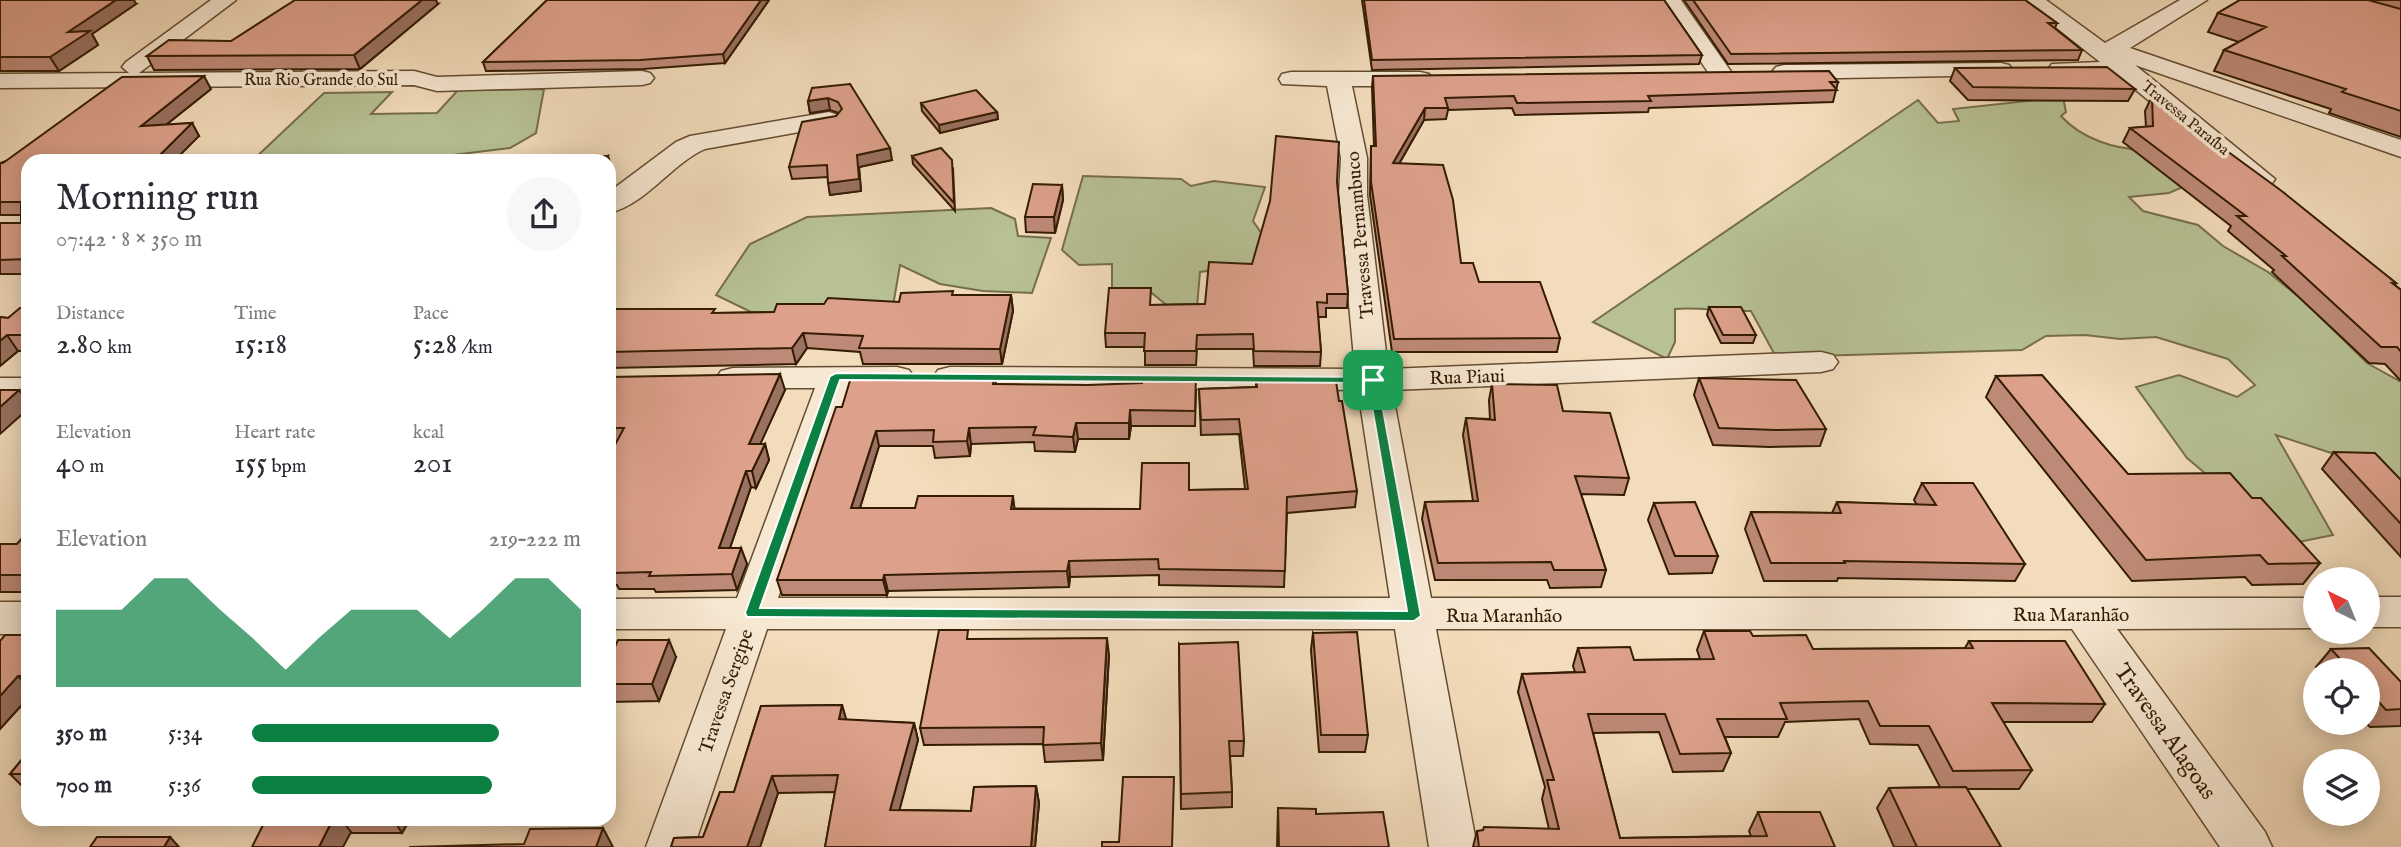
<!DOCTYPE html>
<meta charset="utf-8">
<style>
:root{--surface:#fff;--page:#f7f7f7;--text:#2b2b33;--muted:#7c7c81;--accent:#0b8043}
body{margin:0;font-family:"IM FELL English",serif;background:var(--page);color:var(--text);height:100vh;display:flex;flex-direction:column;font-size:26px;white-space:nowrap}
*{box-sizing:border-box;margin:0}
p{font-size:23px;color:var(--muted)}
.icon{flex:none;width:38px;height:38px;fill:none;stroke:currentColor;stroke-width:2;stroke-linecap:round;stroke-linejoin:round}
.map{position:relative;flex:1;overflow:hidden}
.details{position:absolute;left:21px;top:154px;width:595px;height:672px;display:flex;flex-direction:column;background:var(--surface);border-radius:21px;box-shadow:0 4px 18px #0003}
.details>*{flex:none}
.needle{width:46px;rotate:317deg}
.fabs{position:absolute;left:2303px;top:567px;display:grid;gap:14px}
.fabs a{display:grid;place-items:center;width:77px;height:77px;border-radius:50%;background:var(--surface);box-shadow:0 4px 18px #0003;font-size:35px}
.pin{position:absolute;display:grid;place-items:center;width:60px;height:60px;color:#fff;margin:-30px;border-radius:14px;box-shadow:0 4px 10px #0006}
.round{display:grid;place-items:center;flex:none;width:74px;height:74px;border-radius:37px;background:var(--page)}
.head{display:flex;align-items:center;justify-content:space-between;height:119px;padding:0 35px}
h1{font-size:38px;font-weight:600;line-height:52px}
.stats{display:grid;grid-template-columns:repeat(3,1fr);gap:10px;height:119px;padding:7px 35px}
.stats div{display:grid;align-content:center}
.stats b{font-size:30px;font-weight:600}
.stats small{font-size:19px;font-weight:400}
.stats p{font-size:19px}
.chart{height:196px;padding:14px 35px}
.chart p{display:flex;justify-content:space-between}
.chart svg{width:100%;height:126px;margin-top:7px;fill:var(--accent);opacity:.7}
ul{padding:0 35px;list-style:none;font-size:23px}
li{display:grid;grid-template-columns:112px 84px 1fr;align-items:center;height:52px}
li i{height:18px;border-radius:9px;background:var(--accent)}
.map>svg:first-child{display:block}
.green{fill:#b7c193;stroke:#766e4b;stroke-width:2}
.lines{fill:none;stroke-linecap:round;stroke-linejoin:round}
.minor-casing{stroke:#644c31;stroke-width:3}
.minor{fill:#f7e8d3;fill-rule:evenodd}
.wall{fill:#be8a78;stroke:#341c03;stroke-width:2}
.shaded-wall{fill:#9b7161;stroke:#341c03;stroke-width:2}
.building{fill:#dda18b;stroke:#341c03;stroke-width:2}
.route{fill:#0b8043;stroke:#fff;stroke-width:2;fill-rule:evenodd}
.labels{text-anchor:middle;stroke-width:7;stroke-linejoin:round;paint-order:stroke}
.far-street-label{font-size:16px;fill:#341c03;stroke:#f7e8d3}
.street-label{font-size:19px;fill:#341c03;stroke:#f7e8d3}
.near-street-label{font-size:23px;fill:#341c03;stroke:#f7e8d3}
</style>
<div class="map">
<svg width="2401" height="847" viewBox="0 0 2401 847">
<rect width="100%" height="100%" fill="#f3dcbb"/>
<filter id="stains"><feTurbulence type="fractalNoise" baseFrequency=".00286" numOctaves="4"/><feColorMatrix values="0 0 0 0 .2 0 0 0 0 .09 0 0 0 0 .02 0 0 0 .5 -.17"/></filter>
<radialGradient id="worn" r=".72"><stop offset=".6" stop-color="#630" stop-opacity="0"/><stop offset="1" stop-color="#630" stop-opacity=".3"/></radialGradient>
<path class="green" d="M544,89l-8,44 -26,15 -106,13h-152l72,-68 68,-1 -21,22 66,-1 21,-23z
M2063,97l3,15 -5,4c21,23 53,33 83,34l39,37 -14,6 -40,4 14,14 55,14 25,21 45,26 36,29 63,62 34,19v107l-30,-23 -95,-31 57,100 -44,9 -102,-86 -51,-71 43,-12 58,22 18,-12 -27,-26 -72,-22 -36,2 -35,-4 -39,1 -24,14 -246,7 -25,-46c-26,1 -50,-4 -76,-2v33l-8,17 -74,-37 325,-222 20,23 21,-2 -6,-12z
M1083,176l98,3 10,7 23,-5 51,6 -12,34 18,26 1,33 -57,-10 -15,2 -3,35h-28l-21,-17 -36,1v-27l-33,1 -17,-15z
M991,208l24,11 3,17 33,2 -19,55 -49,-2 -43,-7 -40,-19 -7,41 -138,8 -39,-19 34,-51 57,-27z"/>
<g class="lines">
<g class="minor-casing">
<path id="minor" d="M211,0h25l-97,73 275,-2 23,6 205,-6 8,2 4,5 -4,5 -8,2 -205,6 -23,-6 -414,3v-14l129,-1 -7,-6 4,-5z
M1659,0h22l51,73 -4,5h-16z
M2021,0h25l59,43 75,-43h27l-77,48 271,92v17l-266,-92 140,114 -4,6h-20l-132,-109 -67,-2 -4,-5 4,-5 48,-2z
M2001,63l8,2 4,5 -4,5 -225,4 -8,-2 -4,-5 4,-5 8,-2z
M1291,72h129l9,2 3,5 -3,5 -9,2h-68l15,72v37l21,174 433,-17 12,3 5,7 -5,7 -12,3 -429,18 39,208h884v30l-198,1 148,203 7,15h-52l-148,-218h-636l41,218h-48l-34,-218h-628l-73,218h-48l80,-218h-117v-30l128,-1 78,-210h-82l-12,-3 -5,-7 5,-7 12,-3 164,-1 12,3 5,7 -5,7 -60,4 -71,210h612l-32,-208 -408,-3 -12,-3 -5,-7 5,-7 12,-3 405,2 -16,-174 2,-37 -14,-72 -45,-2 -3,-5 3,-5z
M829,112l9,3 4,5 -4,5 -133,24c-34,15 -58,55 -96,64v-21l67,-50 14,-6z
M0,378h28v22h-28z
M2368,597h33v30h-33z
M0,602h28v32h-28z"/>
</g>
<use href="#minor" class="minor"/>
</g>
<path class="wall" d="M0,0l136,4 -44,30 6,11 -39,26h-59z
M547,0h222l-44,63 -82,6 -157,2 -3,-9z
M1362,0h302l38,55 -3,9 -327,6z
M1684,0h341l32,23 -2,5 27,22 -4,10 -350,4z
M2240,0h161v137l-72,-24 2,-4 -117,-38 10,-21 15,-8 -31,-10 10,-19z
M438,4l-78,65 -206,1 -7,-14z
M1955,68l180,21 -7,12 -160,-1 -18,-19z
M1373,76l465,6 -5,20 -184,6 -1,4 -133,3 -3,-7 -64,2 -2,9 -22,1 -25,44 62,99 18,19 81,56 -3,14h-165l-22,-157 1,-49h3l-2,-59z
M850,84l42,76 -33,7 2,24 -31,4 -2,-18 -36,2 -3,-12 50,-54 -9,-3 -20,3 -2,-12z
M211,89l-45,36 26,-2 7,13 -171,25v113h-28v-51h21v-8h-21v-52z
M2152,96l244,187 -1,2 6,5v90h-1l-15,-16 -16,-1 -97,-91 2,-2 -46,-39 3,-5 -108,-84 7,-14 16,-1 -1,-16z
M921,103l76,9 1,7 -58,14 -18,-22z
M912,156l41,12 2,43 -42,-47z
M1337,182l11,112 -1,14h-21v9h-8l3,35 -1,14h-66l-1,-17h-56l-1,16h-51v-18h-39l-1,-14 46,-28 54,-1 47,-40z
M1062,185l1,15 -8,33 -29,-1 -1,-15z
M953,295h58l2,16 -11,53h-139l-3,-12 -53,-4 -11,16 -187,4v-59l107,4 58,-1 50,-8 75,-2z
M1709,307l47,28 -3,8h-32l-14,-28z
M28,308v43h-10l-18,15v-49l8,1z
M995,375l1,9 200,7 -1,35h-64l-2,13h-51l-3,13 -40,-1 -1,-9 -63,2 -1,12 -35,2 -2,-12h-54l-19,62 280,1 49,-19 56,-1 -6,-55 -38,1 -2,-46 57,-2v-10l67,4 34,110 -2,16 -68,6 -3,74 -125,-2v-10l-89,2 -1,10 -181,4 -1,4h-105l-5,-15 65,-173z
M1996,376l132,98 124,24 68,65 -17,21 -51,1 -7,-8 -113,4 -146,-184z
M609,377l176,13 -25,54h5l4,16 -13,28 -5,-1 -21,61h11l6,16 -10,26 -81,2 -2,-3h-35l-2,-4h-8v-129l6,-12h-6z
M1699,378l127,51 -6,17 -50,1 -57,-2 -19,-50z
M1492,384l71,27 66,67 -5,17 -43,-1 25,76 -5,17 -51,1 -3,-8h-112l-13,-61 3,-17 48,-1 -10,-66 3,-17 24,1 -1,-19z
M2334,452l67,28v77l-79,-88z
M1922,483l103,81 -10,17 -177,-3 -1,3h-73l-19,-52 6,-17 81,1 5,-11 80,3 -3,-5z
M1654,503l64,53 -6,17 -43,1 -21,-54z
M28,532v60h-28v-48h17z
M1704,631l49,5 60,13 152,-1 4,-7 136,63 -13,18h-89l29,48 -13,19h-52l34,58h-107l-17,-39 12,-20 51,-1 -22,-42 -48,-1 -11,-25 -74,3 -7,15h-53l6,16 -8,18 -50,1 -14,-40 -66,1 27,105 131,-2 -2,-5 9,-19 77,35h-362l4,-16 72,-2 -7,-30 3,-12 -27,-95 4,-18 53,-2 -2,-6 5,-18 56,12 66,-1 -3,-9z
M1313,633l55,102 -3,17h-46l-8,-102z
M28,635v63l-28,31v-88z
M970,639l139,16 -6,105 -58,2 -2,-18 -119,1 -4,-17z
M1179,644l65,97 -1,15h-13l2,36v15l-51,2z
M2331,649l70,33v44l-31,1 -4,-4h2v-53h-49l-3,-3z
M676,657l-17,44 -50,1v-42z
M842,705l4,15 68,3 4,17 -19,70 72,1 3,-24 62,-1 3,17 -4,44h-210l10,-55 -57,1 -18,54h-89l3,-9 29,-1 17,-45h14l27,-86z
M28,752v39h-1l-17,-17z
M1278,808l38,6 73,33h-112z
M266,819h144l-8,14h-51v-1z"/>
<path class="shaded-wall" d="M116,0h18l2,4 -44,30 6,11 -39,26 -9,-14 18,-25z
M422,0h14l2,4 -78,65 -6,-14z
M761,0h8l-44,63 -2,-9z
M204,76l7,13 -63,50 -7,-13z
M828,98l2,12 -20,3 -2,-12z
M1425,108l-1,12 -32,56 1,-13z
M997,112l1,7 -58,14 -1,-8z
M192,123l7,13 -25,25h-20z
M890,148l2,12 -33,7 2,24 -31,4 -2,-12 29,-28z
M608,156l4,12 -3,4v-11h-5z
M1062,185l1,15 -8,33 -1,-16z
M1011,295l2,16 -11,53 -2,-15z
M803,333l4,15 -11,16 -4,-16z
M7,335l11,16 -18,15v-25z
M780,374l5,16 -32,70 -4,-16z
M19,390l9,12v7l-28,25v-27z
M1130,410l1,16 -2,13v-16z
M1076,423l2,16 -3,13 -2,-15z
M969,428l2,16 -1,12 -3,-15z
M876,431l3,15 -24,78 -4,-16z
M765,444l4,16 -13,28 -4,-17z
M746,471l5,16 -27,78 -5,-17z
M1013,496l2,16 -4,-3z
M741,548l6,16 -10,26 -5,-16z
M1069,561l1,16 -1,10 -2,-16z
M884,575l4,16 -1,4 -4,-15z
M1107,638l2,17 -6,105 -2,-17z
M669,640l7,17 -17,44 -7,-17z
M18,676l10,11v11l-28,31v-33z
M842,705l5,17 -8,-3z
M914,723l4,17 -23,87 -5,-17z
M772,776l6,17 -18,54h-13z
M1036,786l3,17 -4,44h-4z
M333,819h8l10,13 -8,15h-24z
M393,819h17l-8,14z
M603,828l10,19h-17z
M170,837l9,10h-15z"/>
<path class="building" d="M0,0h116l-48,32 22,-1 -40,26h-50z
M295,0h127l-68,55 -207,1 22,-16 62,1z
M547,0h214l-38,54 -83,6 -157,2z
M1364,0h300l38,55 -330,5z
M1693,0h332l32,23h-9l34,27 -351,4z
M2240,0h128l33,9v102l-59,-19 4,-3 -122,-39 42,-23 -48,-14z
M2107,67l28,22 -162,-2 -18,-19z
M1829,71l9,11h-8l7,8 -189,6 3,5 -134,2 -3,-7 -69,2 3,10h-23l-32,55 50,2 10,35 8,63h12l6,19h61l20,56 -166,1 -23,-157v-36h5l-3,-70z
M204,76l-63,50 51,-3 -38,38h-126v98l-28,1v-37h21v-21h-21v-39h3l119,-86z
M850,84l40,64 -33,7 2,24 -31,4 -1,-18 -38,2 13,-45 34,-6 6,-7 -4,-7 -10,-4 -20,3 4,-13z
M976,90l21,22 -58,13 -18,-22z
M2152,96l131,96 113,91h-4l9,7v62l-4,-5h-16l-99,-91h4l-49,-40h9l-116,-88 23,-2z
M1276,136l63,6 -2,40 11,112h-21v9l-10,-1 4,50 -67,-1 -1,-17 -56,1 -1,16h-52l1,-18h-40l4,-45h42l-1,17 55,-1 4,-42 43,2 18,-63z
M941,148l11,12 2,43 -42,-47z
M452,156l-3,5h-30l2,-3z
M608,156l-4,5h-58l1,-1z
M1033,184l29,1 -8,32h-29z
M953,291l-1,4h59l-11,54 -141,-1 4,-12 -60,-3 -11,15 -183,4v-43h106l-3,4 62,-1 3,-8h47l4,-6 71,4 2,-9z
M1709,307h32l15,28h-33z
M20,308h8v27h-21l-7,6v-24l8,1z
M780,374l-31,70h16l-13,27h-6l-27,77h22l-9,26 -83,2 2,-4 -39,1 2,-4h-5v-113l15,-28h-15v-51z
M852,374l143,1 -2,9 95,1 54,-2 1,-7h53l-1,35 -65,-1 -1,13h-53l-3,14 -40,-2 3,-8 -67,1 -2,13 -34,1 1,-12 -58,1 -25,77h64l3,-12h95l-2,13h129l2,-46h47v27l59,-1 -9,-70 -38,1 -2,-31 58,-2 -1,-10h67v4h13l3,20h3l15,90 -70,6 -2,74 -126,-2 -1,-10 -89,2 -2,10 -183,4 -1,5h-106l59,-173h6z
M2042,375l86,99 102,-1 22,25h9l59,65 -52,1 -8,-9 -114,5 -150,-184z
M1699,378l97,2 30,49 -50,1 -57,-2z
M1492,384l65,1 6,26 47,2 19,65 -54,-2 31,94h-52l-3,-8 -113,1 -13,-61 53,-1 -12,-83 29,2z
M0,390h19l-19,17z
M2334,452l41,1 26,27v44z
M1922,483h51l52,81 -181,-3 1,2h-74l-20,-51 90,1 -4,-11 99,3z
M1695,502l23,54h-43l-21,-53z
M28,532v43h-28v-31h17z
M939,630h29l-1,9 140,-1 -6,105 -58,2 1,-18 -124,1z
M1704,631h46l3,5 53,-1 7,14 160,-1 -4,-7h96l40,63 -113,-1 40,67 -79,1 -24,-45h-49l-12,-25 -88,2 7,16h-70l14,34 -51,1 -15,-40h-77l32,124 147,-2 -9,-24h62l15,35h-356l-2,-16 6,-1 1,-3 75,2 -12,-49h7l-32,-106 63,-2 -7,-24 52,-1 4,13 80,-1z
M1357,632l11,103h-47l-8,-102z
M5,635h23v41h-10l-18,20v-55z
M618,640h51l-17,44h-43v-24z
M1238,642l6,99h-15l3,51 -51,2 -2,-150z
M2369,648l32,34v27l-15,1 -18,-20v-20h-18l-19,-21z
M842,705l-3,14 75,4 -24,87 81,1 3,-24 62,-1 -5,61h-206l13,-72 -66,1 -25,71h-76l3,-9 29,-1 17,-45h14l27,-86z
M28,752v22h-18z
M1123,777h51l-2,70h-70v-5h17z
M1966,787l35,60h-84l-28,-59z
M1278,808l38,1v5l67,-2 6,35h-110z
M266,819h67l-14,28h-67z
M603,828l-7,19h-187l115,-3 6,-15z
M97,837h73l-6,10h-74z"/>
<path class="route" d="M836,373l541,4 44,239 -7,5 -667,-4 -2,-4 85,-237zM840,380l528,3 39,228 -647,-3z"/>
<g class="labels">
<g class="far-street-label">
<text x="321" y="85">Rua Rio Grande do Sul</text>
<text transform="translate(2186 117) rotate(39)" y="6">Travessa Paraíba</text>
</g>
<g class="street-label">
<text transform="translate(1359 235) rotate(-95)" y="7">Travessa Pernambuco</text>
<text transform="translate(1467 376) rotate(-2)" y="7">Rua Piaui</text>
<text x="2071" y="621">Rua Maranhão</text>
<text x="1504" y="622">Rua Maranhão</text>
<text transform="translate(725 691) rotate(-71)" y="7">Travessa Sergipe</text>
</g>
<g class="near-street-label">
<text transform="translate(2166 731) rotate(55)" y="8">Travessa Alagoas</text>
</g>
</g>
<rect width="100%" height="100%" filter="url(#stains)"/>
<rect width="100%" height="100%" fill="url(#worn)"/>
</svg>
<div class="fabs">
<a><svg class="needle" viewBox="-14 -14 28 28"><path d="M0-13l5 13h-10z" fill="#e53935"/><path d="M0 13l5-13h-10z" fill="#7c7c81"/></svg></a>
<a><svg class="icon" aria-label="locate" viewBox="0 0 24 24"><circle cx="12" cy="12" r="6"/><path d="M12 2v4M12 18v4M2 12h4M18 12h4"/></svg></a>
<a><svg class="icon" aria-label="layers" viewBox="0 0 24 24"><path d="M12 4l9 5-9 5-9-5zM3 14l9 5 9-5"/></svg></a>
</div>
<div class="pin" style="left:1373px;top:380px;background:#1e9e55"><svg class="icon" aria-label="arrive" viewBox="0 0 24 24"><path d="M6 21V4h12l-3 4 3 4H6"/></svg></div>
<section class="details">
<div class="head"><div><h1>Morning run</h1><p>07:42 · 8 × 350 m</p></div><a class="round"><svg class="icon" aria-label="share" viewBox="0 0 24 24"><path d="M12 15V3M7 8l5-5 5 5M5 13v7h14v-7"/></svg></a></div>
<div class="stats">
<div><p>Distance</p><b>2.80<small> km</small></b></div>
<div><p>Time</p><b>15:18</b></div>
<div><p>Pace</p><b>5:28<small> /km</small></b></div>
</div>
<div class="stats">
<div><p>Elevation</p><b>40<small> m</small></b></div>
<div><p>Heart rate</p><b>155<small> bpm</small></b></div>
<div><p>kcal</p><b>201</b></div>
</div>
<div class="chart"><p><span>Elevation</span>219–222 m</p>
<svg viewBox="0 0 160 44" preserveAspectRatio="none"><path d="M0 44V17L10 17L20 17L30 6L40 6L50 17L60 27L70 38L80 27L90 17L100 17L110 17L120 27L130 17L140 6L150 6L160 17V44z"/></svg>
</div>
<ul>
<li><b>350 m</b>5:34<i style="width:75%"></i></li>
<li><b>700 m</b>5:36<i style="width:73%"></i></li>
</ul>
</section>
</div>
